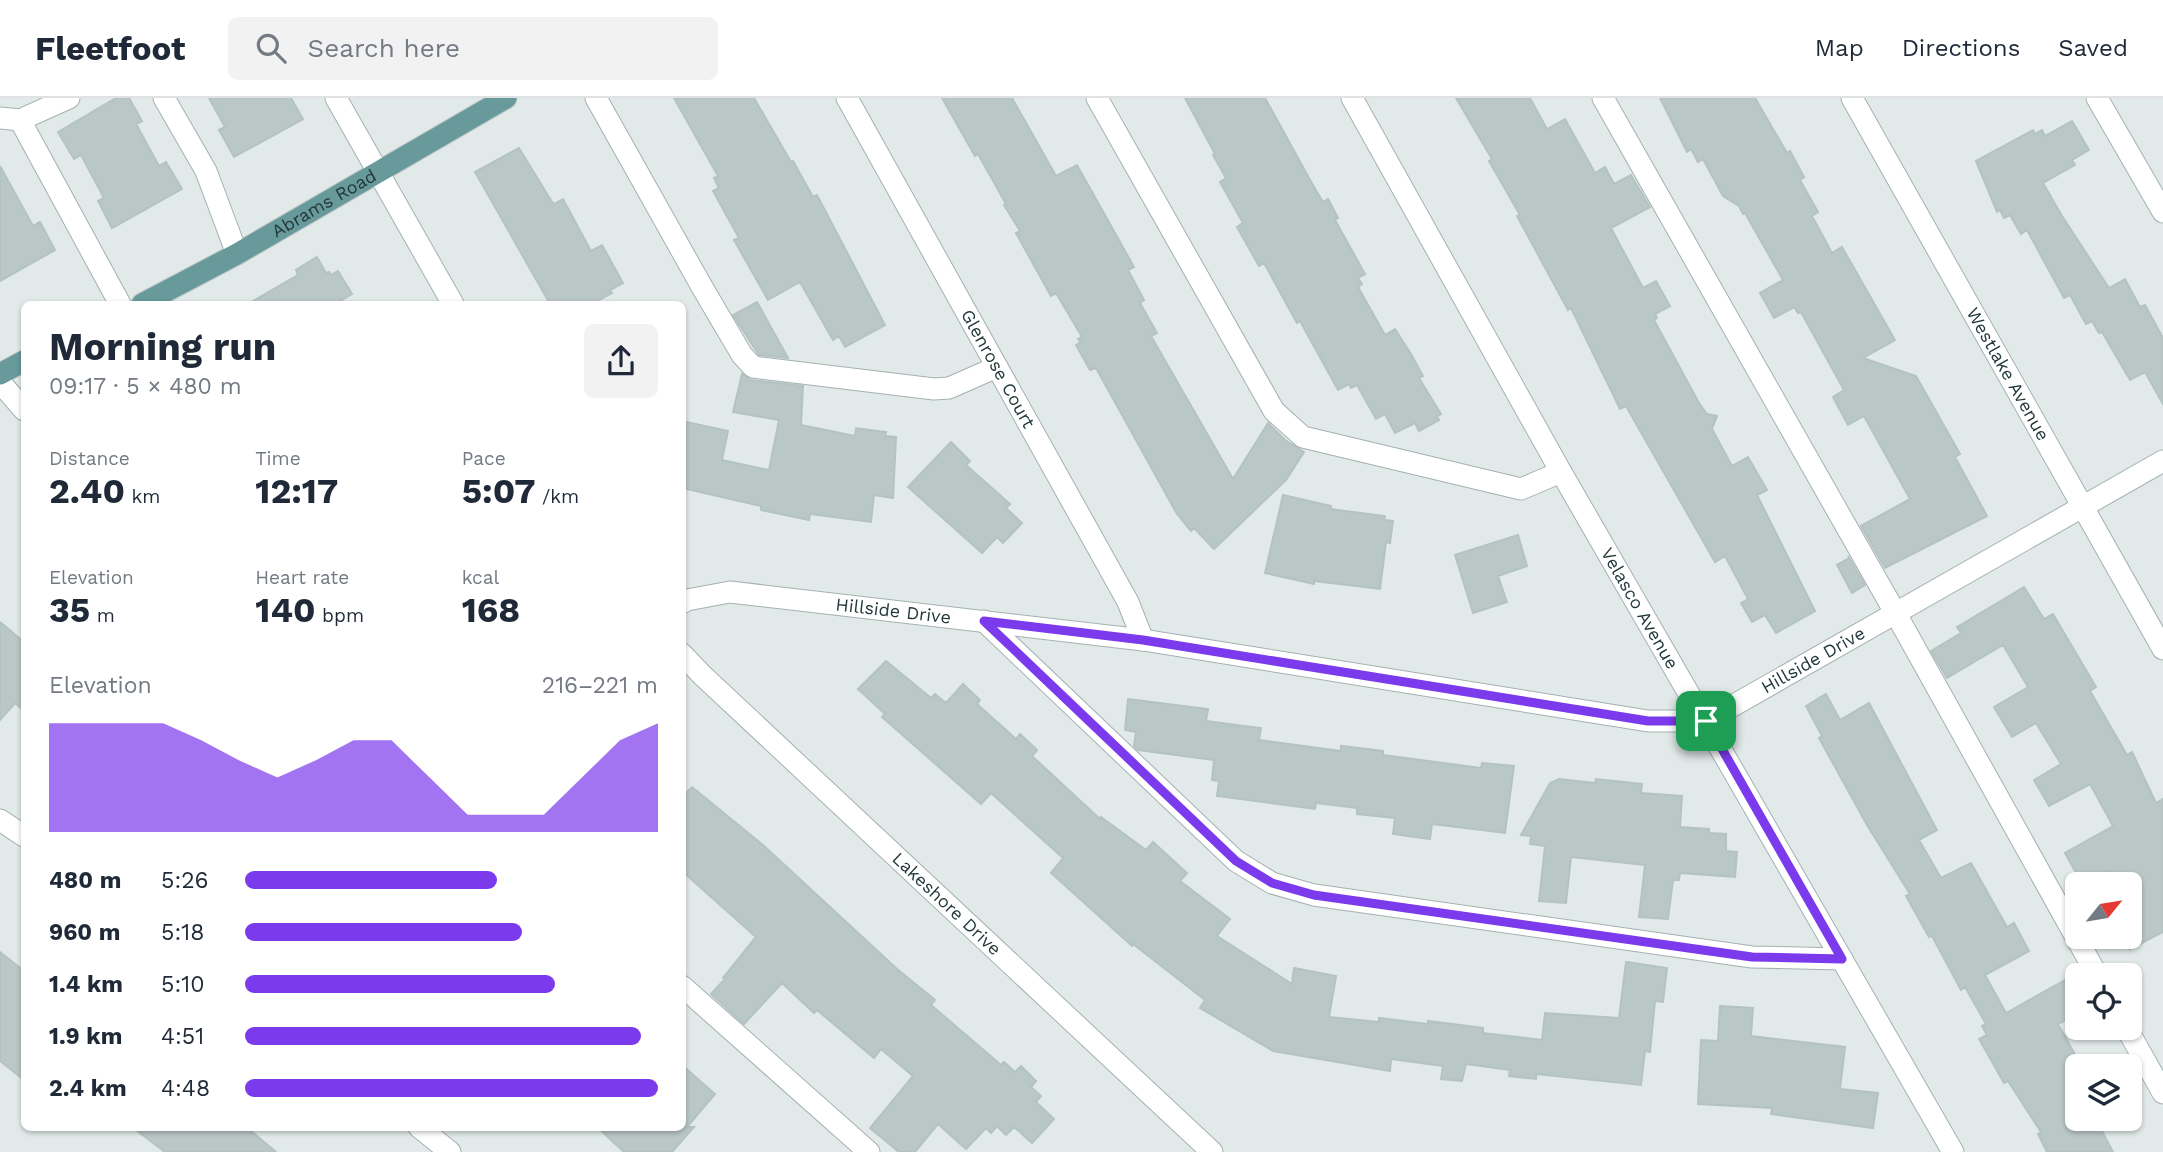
<!DOCTYPE html>
<meta charset="utf-8">
<style>
:root{--surface:#fff;--page:#f2f2f3;--text:#1f2937;--muted:#747a83;--line:#e0e1e3;--accent:#7c3aed}
body{margin:0;font-family:"Work Sans",sans-serif;background:var(--page);color:var(--text);height:100vh;display:flex;flex-direction:column;font-size:26px;white-space:nowrap}
*{box-sizing:border-box;margin:0}
p{font-size:23px;color:var(--muted)}
.icon{flex:none;width:38px;height:38px;fill:none;stroke:currentColor;stroke-width:2;stroke-linecap:round;stroke-linejoin:round}
.map{position:relative;flex:1;overflow:hidden}
.sheet{position:absolute;left:21px;top:203px;width:665px;height:830px;display:flex;flex-direction:column;background:var(--surface);border-radius:10px;box-shadow:0 2px 5px #0004}
.sheet>*{flex:none}
.needle{width:46px;rotate:60deg}
.fabs{position:absolute;left:2065px;top:774px;display:grid;gap:14px}
.fabs a{display:grid;place-items:center;width:77px;height:77px;border-radius:10px;background:var(--surface);box-shadow:0 2px 5px #0004;font-size:35px}
.pin{position:absolute;display:grid;place-items:center;width:60px;height:60px;color:#fff;margin:-30px;border-radius:14px;box-shadow:0 4px 10px #0006}
.round{display:grid;place-items:center;flex:none;width:74px;height:74px;border-radius:10px;background:var(--page)}
.summary{display:flex;align-items:center;justify-content:space-between;height:119px;padding:0 28px}
h1{font-size:38px;font-weight:700;line-height:52px}
.figures{display:grid;grid-template-columns:repeat(3,1fr);gap:10px;height:119px;padding:7px 28px}
.figures div{display:grid;align-content:center}
.figures b{font-size:35px;font-weight:700}
.figures small{font-size:19px;font-weight:400}
.figures p{font-size:19px}
.chart{height:196px;padding:14px 28px}
.chart p{display:flex;justify-content:space-between}
.chart svg{width:100%;height:126px;margin-top:7px;fill:var(--accent);opacity:.7}
ul{padding:0 28px;list-style:none;font-size:23px}
li{display:grid;grid-template-columns:112px 84px 1fr;align-items:center;height:52px}
li i{height:18px;border-radius:9px;background:var(--accent)}
header{display:flex;align-items:center;gap:42px;box-sizing:border-box;height:98px;padding:0 35px;background:var(--surface);border-bottom:2px solid var(--line)}
header strong{font-size:33px}
nav{display:flex;gap:38px;margin-inline-start:auto;font-size:24px}
.search{width:490px;height:63px;background:var(--page);display:flex;align-items:center;gap:18px;box-sizing:border-box;padding:0 24px;border-radius:10px;color:var(--muted);font-size:26px}
.map>svg:first-child{display:block}
.building{fill:#b9c7c6;stroke:#b4c3c1;stroke-width:2}
.lines{fill:none;stroke-linecap:round;stroke-linejoin:round}
.minor-casing{stroke:#a4b1b1;stroke-width:23}
.major-casing{stroke:#c1c7c8;stroke-width:23}
.minor{stroke:#fff;stroke-width:21}
.major{stroke:#689a9c;stroke-width:21}
.route-casing{stroke:#fff;stroke-width:14}
.route{stroke:#7c3aed;stroke-width:9}
.labels{text-anchor:middle;stroke-width:5;stroke-linejoin:round;paint-order:stroke}
.street-label{font-size:18px;fill:#223839;stroke:#f1f7f6}
</style>
<header>
<strong>Fleetfoot</strong>
<div class="search"><svg class="icon" aria-label="search" viewBox="0 0 24 24"><circle cx="10" cy="10" r="6"/><path d="M15 15l6 6"/></svg>Search here</div>
<nav><a>Map</a><a>Directions</a><a>Saved</a></nav>
</header>
<div class="map">
<svg width="2163" height="1054" viewBox="0 0 2163 1054">
<rect width="100%" height="100%" fill="#e1eae9"/>
<path class="building" d="M116,0h13l13,23 -6,3 23,42 7,-4 16,27 -70,39 -14,-27 6,-3 -23,-43 -7,4 -16,-27z
M209,0h82l12,21 -69,38 -15,-27 6,-3z
M674,0h80l37,64 2,-1 20,36 4,-2 68,130 -40,22 -6,-11 -6,4 -33,-58 -32,18 -34,-60 5,-2 -26,-47 6,-3 -5,-10 4,-2z
M942,0h70l44,78 21,-11 57,102 -6,3 16,30 -4,3 17,30 -6,3 82,143 35,-56 17,17 19,12 -18,28 -72,69 -20,-21 -3,3 -14,-17 -81,-146 -6,2 -14,-25 5,-3 -3,-3 4,-2 -26,-44 -5,3 -35,-63 4,-2 -16,-26 2,-1 -28,-50 -3,2z
M1185,0h80l49,89 9,15 5,-3 10,19 -3,2 30,54 -7,4 4,6 -4,3 27,48 10,-6 16,25 12,22 -4,2 22,36 -4,2 2,4 -20,11 -4,-8 -20,10 -10,-19 -9,5 -19,-34 -6,3 -2,-4 -11,6 -38,-69 -3,2 -33,-60 -5,3 -22,-39 6,-4 -23,-41 6,-4 -13,-23 2,-1z
M1456,0h74l17,31 18,-10 30,54 10,-6 9,17 17,-9 19,32 -39,21 32,60 13,-7 14,25 -15,8 2,4 -3,2 45,83 8,11 10,2 -5,13 20,37 16,-9 19,33 -10,5 58,116 -39,22 -11,-18 -13,7 -11,-19 7,-4 -23,-43 -10,6 -89,-156 -6,3 -49,-101 -3,2 -51,-94 3,-1 -31,-54 3,-2z
M1660,0h95l32,55 3,-2 14,26 -4,3 18,32 -6,4 20,37 10,-6 53,93 -32,18 53,18 44,78 -5,3 32,59 -102,52 -24,-42 49,-27 -46,-83 -16,9 -15,-28 11,-7 -43,-78 -3,1 -4,-6 -20,11 -14,-25 23,-13 -38,-67 -2,1 -4,-8 -16,-10 -20,-37 -5,3 -7,-13 -4,3z
M2072,23l17,29 -17,10 3,5 -32,18 19,33 47,72 16,-9 15,28 5,-2 18,33v66l-18,-32 -15,8 -28,-48 -3,1 -7,-12 -6,3 -16,-29 -6,3 -37,-68 -6,4 -11,-19 -6,3 -4,-8 -3,2 -21,-51 57,-31 2,4 7,-4 3,6z
M519,50l33,54 2,2 9,-5 28,52 11,-6 21,38 -13,7 2,3 -20,11h-42l-75,-132z
M0,68l33,60 7,-4 15,28 -55,31z
M317,159l9,16 3,-1 2,3 7,-4 14,23 -17,10h-87l50,-29 -2,-5z
M757,204l31,56 -29,-3 -26,-40z
M742,276l9,6 52,6 -2,39 54,11 1,-8 30,4 -1,4 11,1 -3,61 -19,-3 -3,27 -61,-8 -1,6 -48,-10v-4l-79,-18v-67l46,10 -6,29 47,10 10,-50 -46,-8z
M951,344l19,19 -4,4 44,39 -4,4 16,15 -19,20 -6,-6 -15,16 -74,-66z
M1283,397l48,11 -1,3 55,7 -1,4 9,1 -3,22 -4,-1 -6,47 -66,-8v3l-49,-11z
M1518,437l9,31 -29,10 9,26 -34,11 -18,-58z
M1848,458l17,29 -13,8 -15,-28 12,-7z
M2024,489l20,32 9,-5 43,73 -6,4 37,64 5,-3 24,51 7,-4v133l-33,17v-65h-10l-7,-13 -5,4 -2,-4 -24,13 -17,-31 48,-27 -23,-42 -41,22 -15,-26 27,-16 -25,-41 -24,14 -18,-30 34,-20 -25,-42 -56,33 -16,-27 30,-18 -4,-6z
M0,524l24,20v69l-9,-8 -15,17z
M886,563l45,37 4,-4 11,9 17,-19 17,16 -3,4 39,35 4,-5 17,16 -5,6 68,63 1,-2 45,33 7,-8 34,31 -7,8 50,38 -13,17 75,48 2,-16 42,8 -7,41 50,5v-4l49,6v-3l55,7v5l59,7 3,-27 74,5 7,-56 41,6 -4,34 -8,-1 -5,51 -5,-1 -4,34 -105,-11v5l-27,-3 1,-6 -44,-6 -4,17 -21,-2 2,-13 -52,-7 -1,12 -117,-20 -73,-43 5,-8 -72,-56 -1,2 -81,-73 12,-15 -72,-65 -10,11 -99,-87 3,-3 -27,-25z
M1826,596l14,26 29,-17 68,127 -18,10 22,38 30,-15 36,64 7,-4 15,28 -44,24 21,38 59,-33 12,22v12l-19,10 19,34v60h18l18,34h-66l-9,-18 3,-2 -33,-51 -4,2 -25,-44 8,-4 -5,-9 4,-2 -21,-37 -4,3 -29,-54 -3,1 -23,-41 4,-2 -43,-69 -48,-87 3,-2 -16,-30z
M1128,601l80,10 -2,12 55,7 -2,12 82,11v-5l42,5v4l98,13 1,-5 32,3 -9,67 -73,-9 -2,15 -37,-5 2,-16 -38,-4v-6l-41,-5 -1,6 -98,-13 2,-15 -7,-1 2,-20 -76,-10 -4,-4 2,-14 -11,-2z
M1559,681l36,4 1,-4 46,5 -1,9 41,3 -2,31 29,2v4l17,1v17l11,1 -2,25 -55,-4 -1,7h-6l-5,39 -29,-2 6,-52 -74,-8 -5,46 -27,-2 6,-55 -15,-2 1,-8 -10,-1 29,-52z
M692,689l71,58 134,124 38,31 -4,5 70,60 3,-3 11,10 6,-6 15,15 -5,6 10,9 -5,6 18,17 -22,24 -18,-16 -8,8 -9,-9 -6,7 -5,-5 -20,21 -28,-25 -23,28h-16l-29,-24 43,-52 -32,-27 -7,9 -57,-48 -3,3 -32,-30 -38,41 -33,-30 14,-15 -2,-1 33,-41 -74,-66v-74z
M0,854l24,19v109l-24,-19z
M1720,908l33,2 -2,28 94,11 -5,42 38,4 -5,35 -102,-14 1,-6 -74,-4 3,-64 17,1z
M682,967l33,29 -28,33h7l-22,25h-48l-27,-25h85z
M132,1029h114l30,25h-111z"/>
<g class="lines">
<g class="minor-casing">
<g id="minor">
<path d="M164,0l42,73 31,83"/>
<path d="M336,0l117,206"/>
<path d="M596,0l106,189 40,68 11,12 181,22 15,-1 48,-21"/>
<path id="s1" d="M847,0l281,504 15,38"/>
<path d="M1097,0l177,313 29,26 218,52 40,-17"/>
<path id="s2" d="M1352,0l209,374 392,680"/>
<path d="M1603,0l293,516 201,361"/>
<path id="s3" d="M1852,0l311,551"/>
<path d="M2097,0l66,114"/>
<path d="M0,20l20,2 49,-22"/>
<path d="M20,22l100,184"/>
<path d="M0,284l24,28"/>
<path id="s4" d="M682,505l5,-3 43,-8 413,48 505,81h58l457,-260"/>
<path d="M984,523l252,240 36,22 42,12 438,62 90,2"/>
<path id="s5" d="M682,556l20,21 510,477"/>
<path d="M0,722l24,16"/>
<path d="M682,888l187,166"/>
<path d="M2126,929l37,66"/>
<path d="M419,1029l31,25"/>
</g>
</g>
<g class="major-casing">
<g id="major">
<path id="s6" d="M142,206l95,-50 269,-156"/>
<path d="M0,276l24,-13"/>
</g>
</g>
<use href="#minor" class="minor"/>
<use href="#major" class="major"/>
</g>
<g class="lines">
<g class="route-casing">
<path id="route" d="M984,523l159,19 505,81h58l136,238 -90,-2 -438,-62 -42,-12 -36,-22z"/>
</g>
<use href="#route" class="route"/>
</g>
<g class="labels">
<g class="street-label">
<text dy="6" stroke="none"><textPath href="#s6" startOffset="208">Abrams Road</textPath></text>
<text dy="6" stroke="none"><textPath href="#s1" startOffset="310">Glenrose Court</textPath></text>
<text dy="6" stroke="none"><textPath href="#s3" startOffset="317">Westlake Avenue</textPath></text>
<text dy="6" stroke="none"><textPath href="#s2" startOffset="586">Velasco Avenue</textPath></text>
<text dy="6" stroke="none"><textPath href="#s4" startOffset="214">Hillside Drive</textPath></text>
<text dy="6" stroke="none"><textPath href="#s4" startOffset="1158">Hillside Drive</textPath></text>
<text dy="6" stroke="none"><textPath href="#s5" startOffset="364">Lakeshore Drive</textPath></text>
</g>
</g>
</svg>
<div class="fabs">
<a><svg class="needle" viewBox="-14 -14 28 28"><path d="M0-13l5 13h-10z" fill="#e53935"/><path d="M0 13l5-13h-10z" fill="#747a83"/></svg></a>
<a><svg class="icon" aria-label="locate" viewBox="0 0 24 24"><circle cx="12" cy="12" r="6"/><path d="M12 2v4M12 18v4M2 12h4M18 12h4"/></svg></a>
<a><svg class="icon" aria-label="layers" viewBox="0 0 24 24"><path d="M12 4l9 5-9 5-9-5zM3 14l9 5 9-5"/></svg></a>
</div>
<div class="pin" style="left:1706px;top:623px;background:#1e9e55"><svg class="icon" aria-label="arrive" viewBox="0 0 24 24"><path d="M6 21V4h12l-3 4 3 4H6"/></svg></div>
<section class="sheet">
<div class="summary"><div><h1>Morning run</h1><p>09:17 · 5 × 480 m</p></div><a class="round"><svg class="icon" aria-label="share" viewBox="0 0 24 24"><path d="M12 15V3M7 8l5-5 5 5M5 13v7h14v-7"/></svg></a></div>
<div class="figures">
<div><p>Distance</p><b>2.40<small> km</small></b></div>
<div><p>Time</p><b>12:17</b></div>
<div><p>Pace</p><b>5:07<small> /km</small></b></div>
</div>
<div class="figures">
<div><p>Elevation</p><b>35<small> m</small></b></div>
<div><p>Heart rate</p><b>140<small> bpm</small></b></div>
<div><p>kcal</p><b>168</b></div>
</div>
<div class="chart"><p><span>Elevation</span>216–221 m</p>
<svg viewBox="0 0 160 44" preserveAspectRatio="none"><path d="M0 44V6L10 6L20 6L30 6L40 12L50 19L60 25L70 19L80 12L90 12L100 25L110 38L120 38L130 38L140 25L150 12L160 6V44z"/></svg>
</div>
<ul>
<li><b>480 m</b>5:26<i style="width:61%"></i></li>
<li><b>960 m</b>5:18<i style="width:67%"></i></li>
<li><b>1.4 km</b>5:10<i style="width:75%"></i></li>
<li><b>1.9 km</b>4:51<i style="width:96%"></i></li>
<li><b>2.4 km</b>4:48<i style="width:100%"></i></li>
</ul>
</section>
</div>
